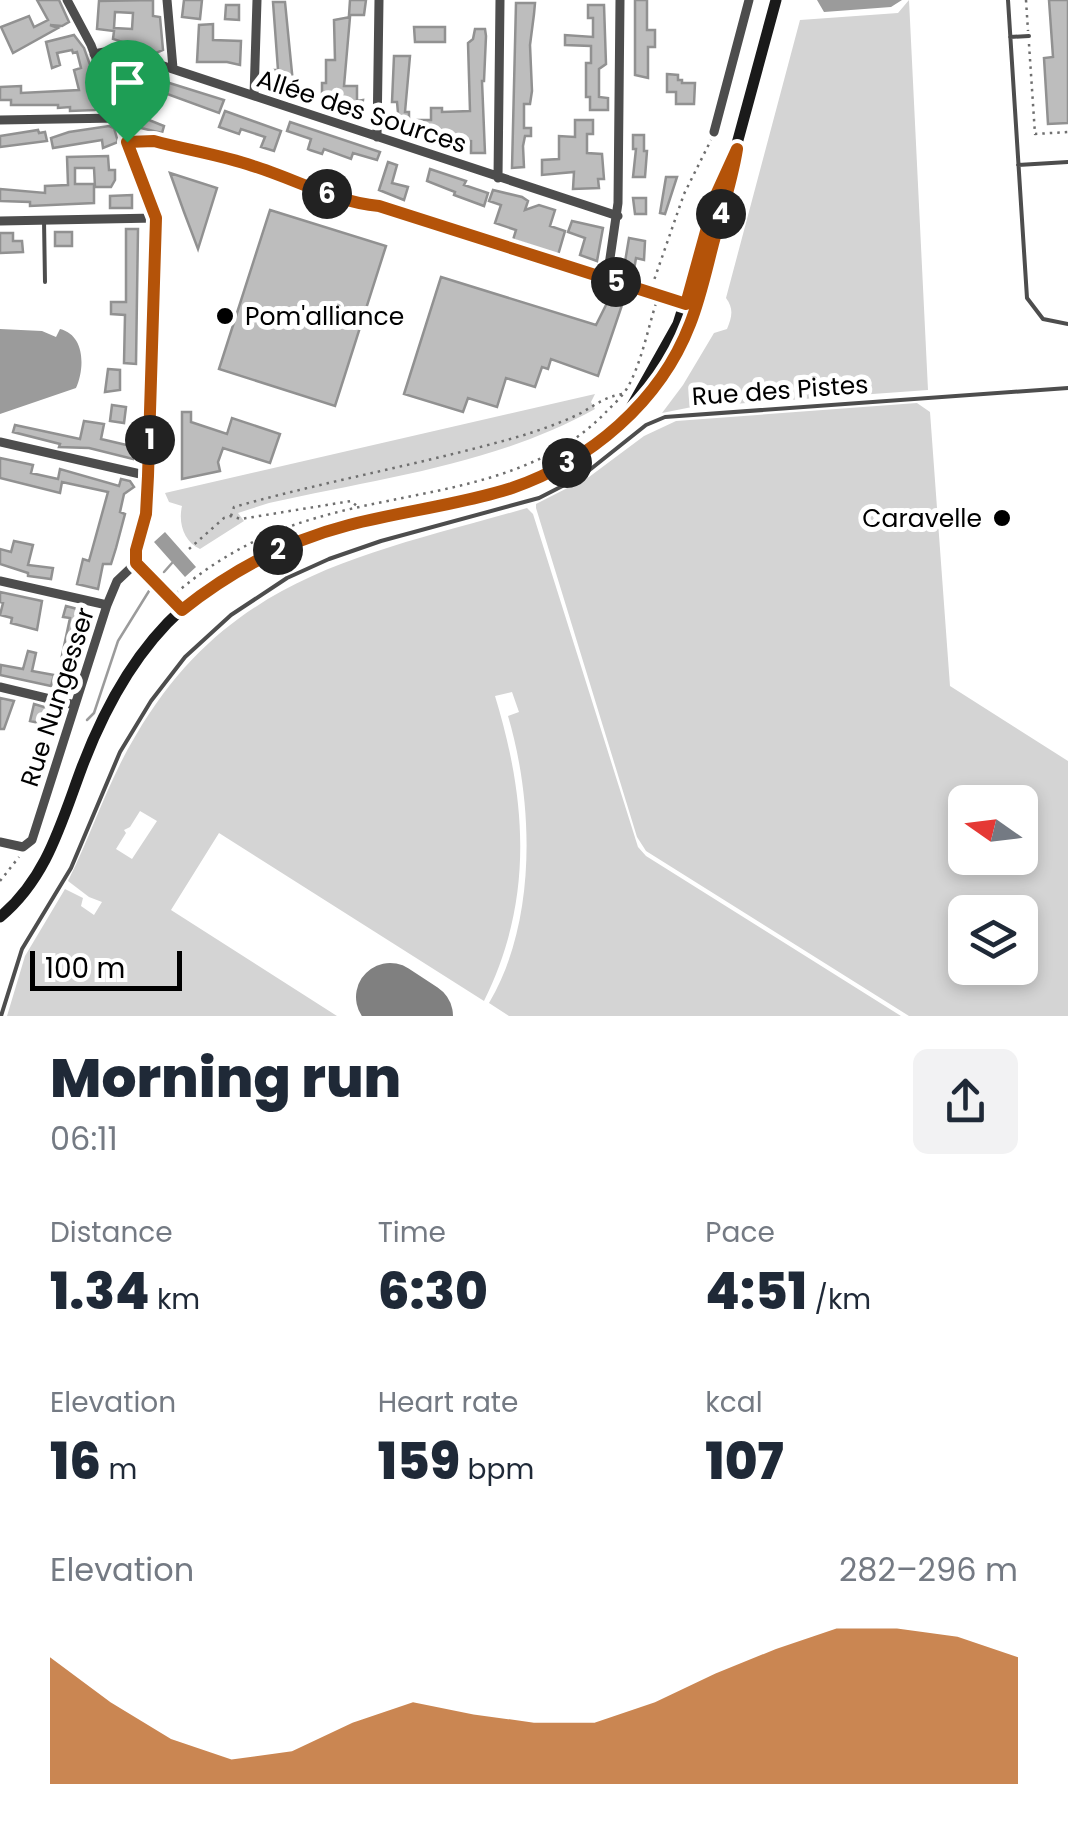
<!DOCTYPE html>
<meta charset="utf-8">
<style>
:root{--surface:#fff;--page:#f2f2f3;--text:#1f2937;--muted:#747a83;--accent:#b45309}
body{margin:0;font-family:Poppins,sans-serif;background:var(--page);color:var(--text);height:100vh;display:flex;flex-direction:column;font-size:38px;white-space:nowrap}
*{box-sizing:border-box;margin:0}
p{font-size:32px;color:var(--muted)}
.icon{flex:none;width:55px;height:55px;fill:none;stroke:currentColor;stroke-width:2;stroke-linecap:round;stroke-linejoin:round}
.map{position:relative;height:1016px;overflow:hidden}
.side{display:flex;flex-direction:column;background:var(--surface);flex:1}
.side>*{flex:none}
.needle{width:65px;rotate:284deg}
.controls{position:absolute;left:948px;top:785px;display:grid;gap:20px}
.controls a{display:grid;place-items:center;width:90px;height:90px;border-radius:15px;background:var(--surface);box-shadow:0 5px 15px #0003;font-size:50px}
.scale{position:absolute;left:30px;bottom:25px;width:152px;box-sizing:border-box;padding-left:10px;border:5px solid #000;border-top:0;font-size:28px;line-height:35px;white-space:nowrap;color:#000;-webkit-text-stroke:8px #fff;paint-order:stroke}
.pin{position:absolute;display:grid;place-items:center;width:85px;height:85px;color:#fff;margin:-102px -42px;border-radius:50% 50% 50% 0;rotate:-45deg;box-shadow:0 0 10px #0007}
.pin .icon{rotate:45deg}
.km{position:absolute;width:50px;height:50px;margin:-25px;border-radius:50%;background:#222;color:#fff;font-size:28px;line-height:50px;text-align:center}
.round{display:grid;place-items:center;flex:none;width:105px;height:105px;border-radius:15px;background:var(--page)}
.summary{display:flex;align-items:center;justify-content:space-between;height:170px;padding:0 50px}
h1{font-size:55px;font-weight:800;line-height:75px}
.stats{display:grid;grid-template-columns:repeat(3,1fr);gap:15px;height:170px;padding:10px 50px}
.stats div{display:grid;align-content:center}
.stats b{font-size:50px;font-weight:800}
.stats small{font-size:28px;font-weight:400}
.stats p{font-size:28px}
.chart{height:280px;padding:20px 50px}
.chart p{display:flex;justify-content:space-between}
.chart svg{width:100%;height:180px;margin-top:10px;fill:var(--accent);opacity:.7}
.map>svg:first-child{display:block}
.green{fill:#d4d4d4;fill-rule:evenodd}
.water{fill:#9b9b9b}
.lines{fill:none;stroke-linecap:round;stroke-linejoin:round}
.stream{stroke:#9b9b9b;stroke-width:2.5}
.runway{stroke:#808080;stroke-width:68}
.building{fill:#bdbdbd;stroke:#919191;stroke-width:2.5;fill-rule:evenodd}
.path{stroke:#6f6f6f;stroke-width:2.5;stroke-dasharray:2.5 5;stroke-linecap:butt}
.lane{stroke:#4d4d4d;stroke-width:4}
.street{stroke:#4d4d4d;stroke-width:9}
.secondary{stroke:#1a1a1a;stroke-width:11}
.route-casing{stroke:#fff;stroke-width:20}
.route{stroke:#b45309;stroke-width:12}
.poi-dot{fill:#000;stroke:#fff;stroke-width:4}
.labels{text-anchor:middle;stroke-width:10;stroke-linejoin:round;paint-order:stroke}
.street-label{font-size:25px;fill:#000;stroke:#fff}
.poi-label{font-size:25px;fill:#000;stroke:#fff;text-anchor:start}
</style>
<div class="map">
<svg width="1068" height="1016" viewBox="0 0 1068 1016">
<rect width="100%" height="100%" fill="#fff"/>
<path class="green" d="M909,0l19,390 -236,17 -30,6 21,-28 31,-52 13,-4c5,-12 7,-20 -1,-31l74,-278 98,-7z
M595,394l-4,8 4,7c-101,56 -215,69 -326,94l-31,10 6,8 -44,28c-16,-7 -22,-26 -18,-43l-13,-4 -4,-9z
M917,403l13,9 20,274 118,75v255h-159l-263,-165 -9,-14 -101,-329v-4l53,-27 55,-41 32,-15zM965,802h55v56h-55zM965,912h55v56h-55z
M527,508l6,6 105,333 8,9 255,160h-392l-20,-13c48,-81 45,-199 19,-287l11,-4 -7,-20 -17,4c32,105 39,204 -11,305l-265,-168 -48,77 166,106h-330l18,-60 40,-67 18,9 -2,8 13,9 8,-13 -13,-5 -21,-16c24,-48 40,-100 68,-146 94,-160 228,-180 391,-227zM140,811l17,10 -25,38 -16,-10 10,-16 -2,-3 6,-3z"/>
<path class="water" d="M817,0h85l-11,7 -67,5z
M0,329l42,2 14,6 4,-8c25,6 25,39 16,59l-76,26z
M165,532l31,35 -11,10 -31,-35z"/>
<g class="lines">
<path class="stream" d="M164,572l8,-9
M87,720l7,-7 24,-72 31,-50"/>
<path class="runway" d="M390,997l29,19"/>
</g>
<path class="building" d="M37,0h22l10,22 -7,4 -12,-1 8,3 -45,25 -12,-26 28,-11 5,11 14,-7z
M153,0v16l7,1 3,33 -7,3 -43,-14 1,-8 -17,-2 2,-28zM115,12l18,1 -1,16 -18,-1z
M184,0h18l-2,19 -18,-2z
M350,0h16l-2,15h-15z
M635,0h12v30h8v17h-7v31l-13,-3z
M1049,0h19v123l-20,1 -4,-66 9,-1z
M273,2h12l8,81 -22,1v-14h7z
M516,3h19l-1,11 -4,31 2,46 -2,13h-6v24h7v8h-6l-2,10 1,21 -12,1z
M226,5h13v15l-14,-1z
M588,5h16l2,59 -7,5v28l9,1v12h-18v-13h-4v-34h5v-17l-26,-1v-10l28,2v-19h-5z
M350,17l-6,69h13v15l6,-1 -2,14 -18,-5v-10h-21v-16h4v-23h9l-1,-40z
M213,24v16l28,1 -1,24 -13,-3h-30l2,-37z
M414,27h31v15h-30z
M475,29h10l1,7 -2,45h-2l3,72h-14v-12l-17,-2 -1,7 -12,-2 1,-7h-25v-17h14v-12h11v4l28,-1 -2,-68 5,-4z
M74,35l10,13 20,56 -9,6 -25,1v-4l-12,1v-3h-47v-5h-11v-13l21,-1v7l58,-3 -5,-20 7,-2 -4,-16 -4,1 -1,-3 -15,3 3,12 -8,3 -6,-26z
M394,56h16l-5,56h4v12h-10l-2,-22h-5z
M125,67l19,4 -3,12 -19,-7z
M667,74l11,1v5h4v3h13l-1,21h-18v-12h-9z
M163,81l61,19 -5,13 -60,-22z
M225,111l56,20 -7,20 -13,-4 4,-10 -24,-8 -2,5 -20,-7z
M144,118l20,8 -2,7 -21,-5z
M575,120h18v14h-6v19l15,1 2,25h-6l1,9 -26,1 1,-17 -32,3v-15l17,-1v-23l16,1z
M290,122l90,30 -3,8 -24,-7 -2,6 -27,-10 -2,5 -12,-4 -2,-1 3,-10 -24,-8z
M109,126l5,2 4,14 -15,6 -1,-8 -49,8 -2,-10 18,-6z
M38,130l1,3 6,-1 2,9 -47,6v-11z
M633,135h11v16h3l-2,26h-12l3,-28h-3z
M108,156l1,14h6v10l-4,7h-16l-1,-19h-19v16h19v19l-64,3v-4l-30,-1v-12l45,4v-7l23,-1 -1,-28z
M388,162l9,3 -5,18 16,4 -4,13 -25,-10z
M430,169l36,12 -2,4 24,8 -4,13 -30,-11 1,-3 -28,-11z
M170,173l47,15 -19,61 -14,-37z
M666,177h11l-12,37 -5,-1z
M493,190l29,7 6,4 -3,9 14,-5 16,5 -5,16 15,5 -7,24 -45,-15 3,-10 -21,-7 6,-18 -12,-4z
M132,195v13h-22v-12z
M633,198h13v16h-11z
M270,210l116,36 -51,160 -116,-37z
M572,221l31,7 -6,33 -17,-6 5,-17 -17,-6z
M126,229h12l-2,135 -12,-1 1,-48 -14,-1v-12h15z
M55,232h17v14h-17z
M0,233h13v8h9l1,11 -23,1z
M629,238l16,3 -1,19 -8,-2 -2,12 -10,-2z
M441,277l155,48 12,-24 14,4 -24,71 -47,-17 -3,10 -6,-2 -7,20 -29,-9 -9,29 -29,-9 -5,14 -59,-18z
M108,369l12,1v20l-15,2z
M112,405l14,2 -2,16 -14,-2z
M182,412h9v10l36,12 5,-16 48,16 -10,29 -47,-15 -5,14 2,9 -38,8z
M84,421l20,3 -3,15 34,8 -2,12 -44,-11 -30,-1 1,-3 -47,-12 2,-7 65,14z
M0,458l33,7 -2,8 27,6 2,-10 59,17 2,-7 9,2 4,6 -10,7 -4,18 5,2 -9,34 -5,16h-8l-5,25 -21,-5 6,-25 6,2 19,-69 -46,-10 -2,11 -60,-15z
M14,541l19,4 -5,20 25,3 -2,11 -23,-3v-3l-28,-9v-15l11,3z
M0,592l42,9 -5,29 -26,-7 1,-5 -12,-3 3,-12 -3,-1z
M66,606l19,5 -15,71 -13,-3 13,-61 -7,-1z
M28,651l8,2 -4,18 22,4 -3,11 -51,-11 1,-10 22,4z
M0,698l14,3 -10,28h-4z
M34,704l27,8 -3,9 -11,-3 -3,6 -14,-3z"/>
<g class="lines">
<path class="path" d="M1026,0l2,31
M1029,44l6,90 33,-2
M652,286l32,-92 27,-54
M231,516l3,-9c96,-27 194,-44 290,-72 19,-6 39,-13 57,-22 14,-8 24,-16 41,-19
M189,549l35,-31 7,-2 10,3 110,-18 7,6
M176,593c41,-35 87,-60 140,-75 97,-29 215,-28 290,-106 8,-8 19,-18 24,-29 12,-24 18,-54 26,-80
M0,881l19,-24"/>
<path class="lane" d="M1008,0l19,298 16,21 25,5
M1010,37l19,-1
M1018,165l50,-3
M44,220l1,62
M1,1016l21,-67 49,-81 49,-116 31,-51 34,-44 46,-42 56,-37 42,-19 52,-18 158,-43 43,-22 64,-51 19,-8 403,-29"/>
<path class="street" d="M67,0l24,45 65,173 -7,258 -3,38 -10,37v12l46,47
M167,0l6,68
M94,54l21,-4 503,166
M254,96l3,-96
M0,120l118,-2
M714,132l35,-132
M377,137l2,-137
M127,142l27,-1 85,20 80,30 41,13 19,2 306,98
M498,178l2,-178
M0,221l156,-3
M607,279l11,-76 2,-203
M0,442l149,34
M0,581l107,24
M0,687l75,18
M0,842l23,5 9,-7 75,-235 10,-24 19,-18"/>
<path class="secondary" d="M735,151l41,-151
M628,413l50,-89 49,-156
M0,917c47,-39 61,-94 82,-150 22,-58 53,-116 100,-158 60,-53 136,-77 212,-94 51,-12 105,-20 153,-41 19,-9 35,-21 51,-33 75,-56 94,-117 117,-204 8,-29 17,-58 22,-88"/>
</g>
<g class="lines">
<g class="route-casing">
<path id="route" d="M154,141c33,9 67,14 99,25 42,13 82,36 126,40l307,98 30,-109 21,-46c-5,32 -16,64 -24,95 -7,27 -13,55 -23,80 -30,78 -100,137 -178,164 -53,17 -109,23 -163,37 -62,16 -117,45 -167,85l-46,-47v-13l10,-36 2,-38 8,-258 -29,-76z"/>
</g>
<use href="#route" class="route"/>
</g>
<g class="poi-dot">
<circle cx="225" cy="316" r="10"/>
<circle cx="1002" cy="518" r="10"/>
</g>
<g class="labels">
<g class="street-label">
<text transform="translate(362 111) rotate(18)" y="9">Allée des Sources</text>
<text transform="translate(780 390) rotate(-4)" y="9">Rue des Pistes</text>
<text transform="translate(57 697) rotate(-72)" y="9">Rue Nungesser</text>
</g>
<g class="poi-label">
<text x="245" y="325">Pom'alliance</text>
<text x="982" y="527" text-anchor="end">Caravelle</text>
</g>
</g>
</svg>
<div class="controls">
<a><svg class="needle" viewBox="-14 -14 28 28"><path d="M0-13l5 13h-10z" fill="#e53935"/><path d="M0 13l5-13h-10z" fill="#747a83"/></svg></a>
<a><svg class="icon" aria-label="layers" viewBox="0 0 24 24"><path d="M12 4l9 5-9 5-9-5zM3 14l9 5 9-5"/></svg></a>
</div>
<div class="scale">100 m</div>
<div class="pin" style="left:127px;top:142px;background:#1e9e55"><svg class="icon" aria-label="arrive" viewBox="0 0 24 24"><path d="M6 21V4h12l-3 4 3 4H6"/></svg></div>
<b class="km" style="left:150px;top:440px">1</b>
<b class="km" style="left:278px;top:550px">2</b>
<b class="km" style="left:567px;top:463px">3</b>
<b class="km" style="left:721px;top:214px">4</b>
<b class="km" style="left:616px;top:282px">5</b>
<b class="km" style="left:327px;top:194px">6</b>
</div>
<section class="side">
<div class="summary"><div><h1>Morning run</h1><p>06:11</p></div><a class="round"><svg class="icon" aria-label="share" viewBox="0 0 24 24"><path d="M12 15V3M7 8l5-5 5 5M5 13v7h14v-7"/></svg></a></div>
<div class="stats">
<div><p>Distance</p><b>1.34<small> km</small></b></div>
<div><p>Time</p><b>6:30</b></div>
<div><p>Pace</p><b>4:51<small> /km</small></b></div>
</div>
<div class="stats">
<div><p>Elevation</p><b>16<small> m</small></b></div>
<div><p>Heart rate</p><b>159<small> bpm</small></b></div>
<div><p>kcal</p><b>107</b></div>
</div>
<div class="chart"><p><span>Elevation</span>282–296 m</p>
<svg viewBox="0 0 160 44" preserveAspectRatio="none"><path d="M0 44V13L10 24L20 33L30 38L40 36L50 29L60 24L70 27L80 29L90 29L100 24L110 17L120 11L130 6L140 6L150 8L160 13V44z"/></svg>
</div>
</section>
